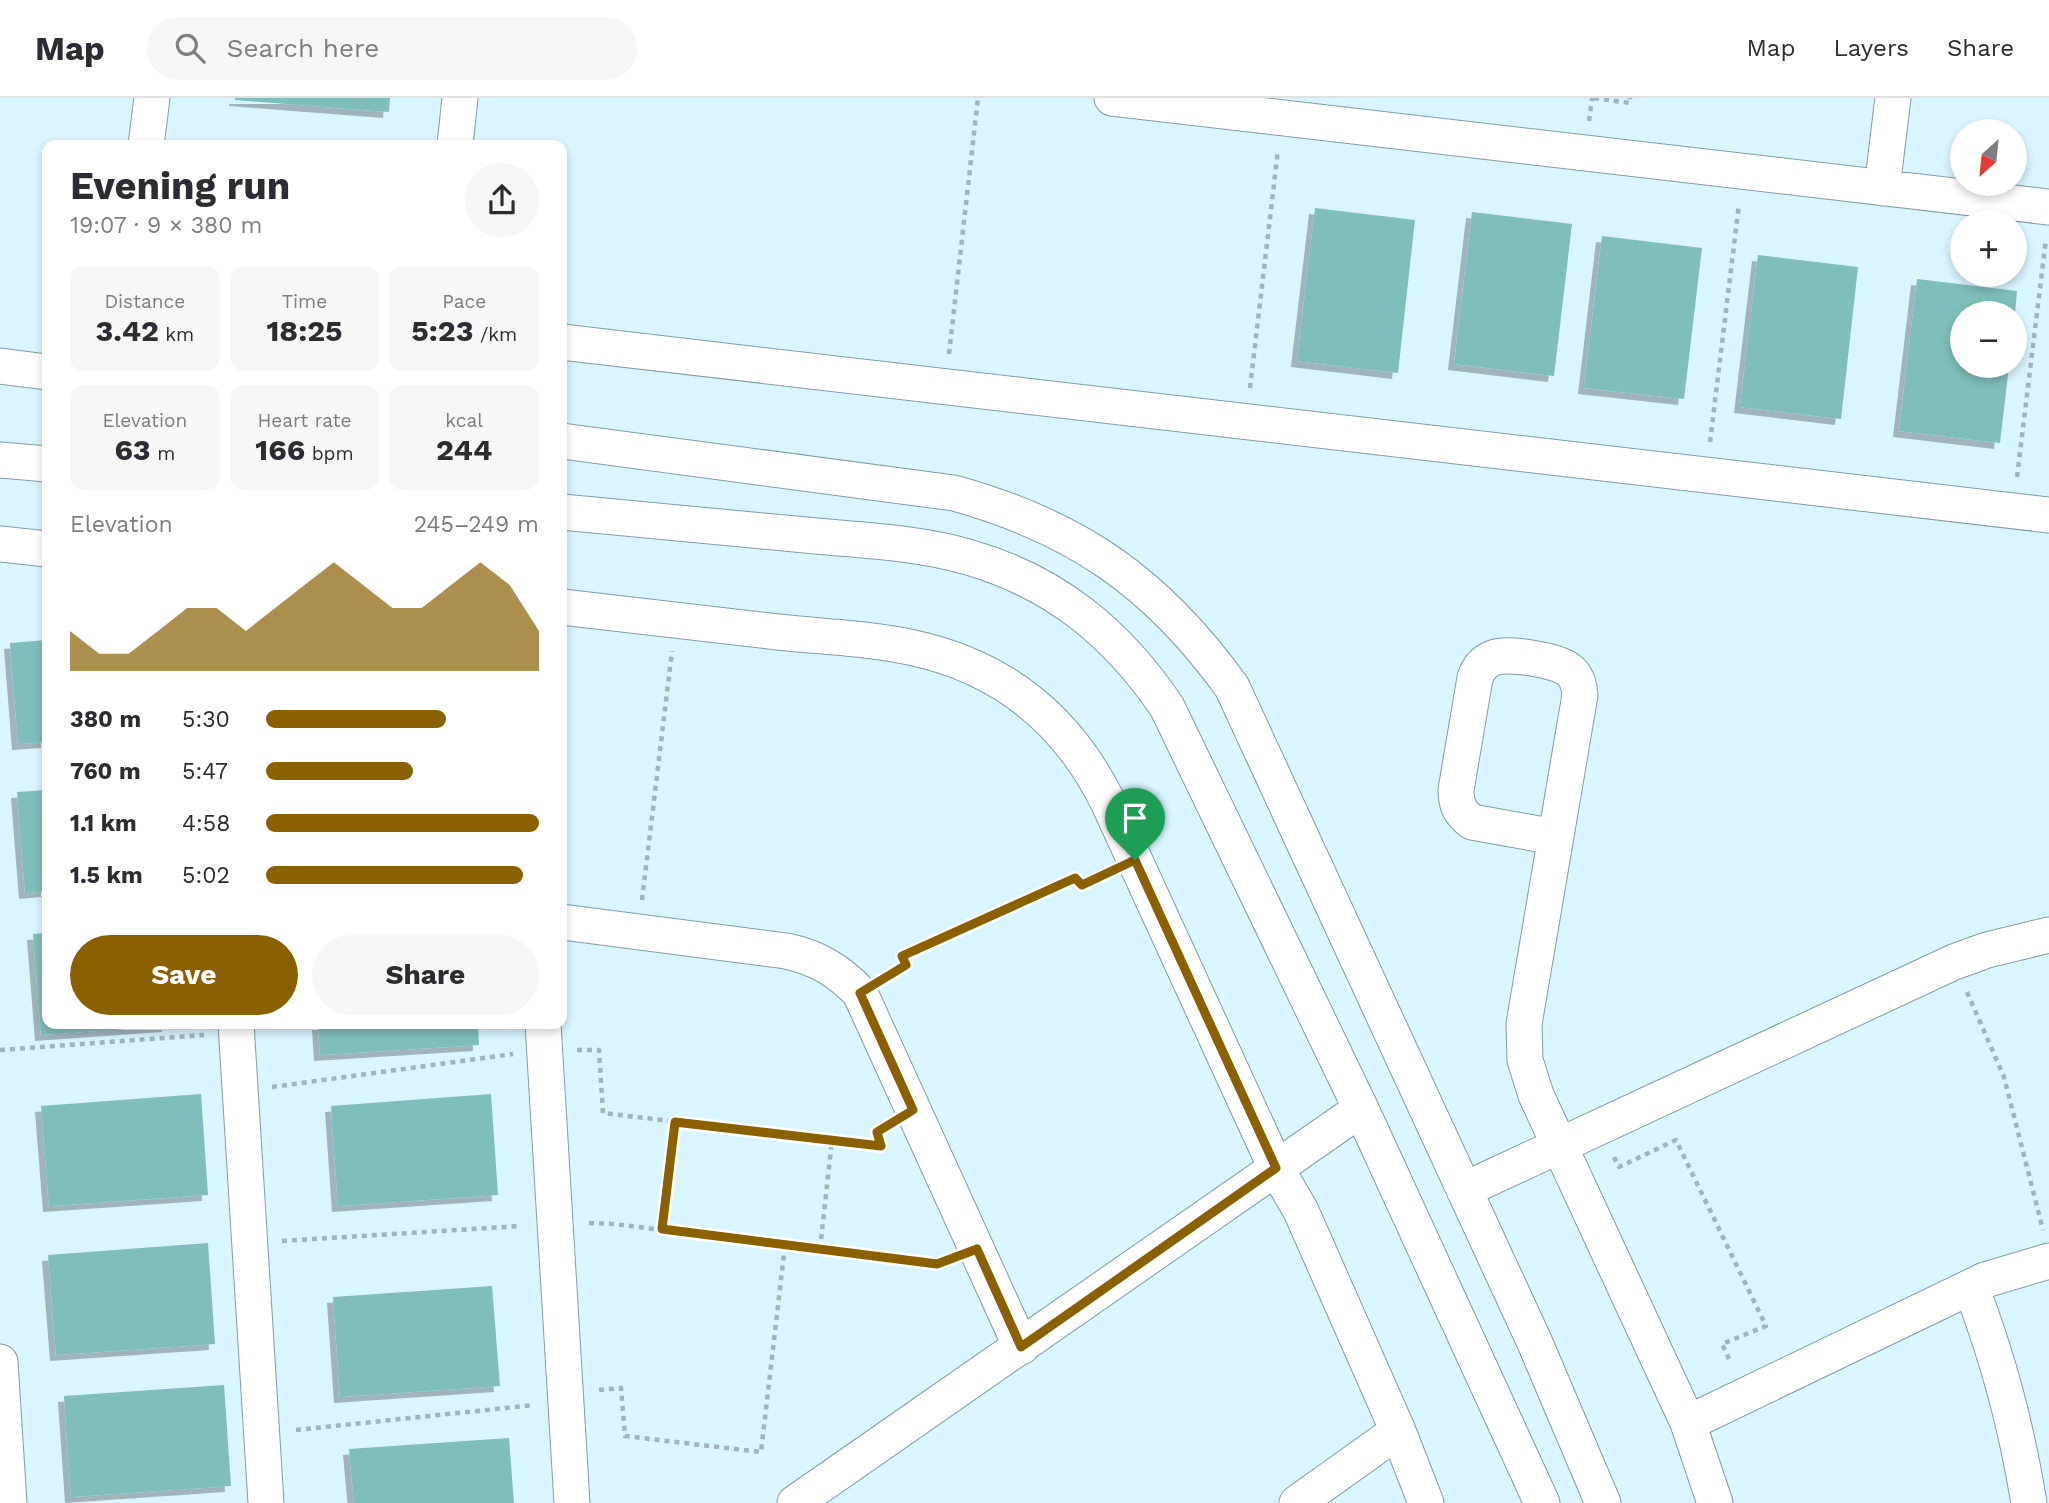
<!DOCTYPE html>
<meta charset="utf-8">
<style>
:root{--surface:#fff;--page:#f7f7f7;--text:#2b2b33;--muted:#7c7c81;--line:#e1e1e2;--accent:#8a6001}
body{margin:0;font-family:"Work Sans",sans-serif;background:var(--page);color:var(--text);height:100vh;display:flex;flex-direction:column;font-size:26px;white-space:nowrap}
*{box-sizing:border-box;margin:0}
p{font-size:23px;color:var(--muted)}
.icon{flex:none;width:38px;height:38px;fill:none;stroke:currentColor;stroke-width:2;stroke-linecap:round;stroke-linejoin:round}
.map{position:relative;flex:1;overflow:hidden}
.drawer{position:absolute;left:42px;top:42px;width:525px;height:889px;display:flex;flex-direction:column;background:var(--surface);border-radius:14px;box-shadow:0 4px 10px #0003}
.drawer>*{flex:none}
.needle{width:46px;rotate:207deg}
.tools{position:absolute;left:1950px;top:21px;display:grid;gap:14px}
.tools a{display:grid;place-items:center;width:77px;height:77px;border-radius:50%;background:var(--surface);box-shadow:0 4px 10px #0003;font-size:35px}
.pin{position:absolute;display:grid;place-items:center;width:60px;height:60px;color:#fff;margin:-72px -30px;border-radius:50% 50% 50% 0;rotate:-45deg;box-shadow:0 0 7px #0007}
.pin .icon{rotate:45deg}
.round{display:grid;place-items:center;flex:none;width:74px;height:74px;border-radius:37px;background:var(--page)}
.overview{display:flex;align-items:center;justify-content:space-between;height:119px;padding:0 28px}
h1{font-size:38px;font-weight:700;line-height:52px}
.stats{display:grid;grid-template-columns:repeat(3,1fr);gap:10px;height:119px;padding:7px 28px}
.stats div{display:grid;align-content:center;border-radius:14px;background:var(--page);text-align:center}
.stats b{font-size:30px;font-weight:700}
.stats small{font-size:19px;font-weight:400}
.stats p{font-size:19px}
.chart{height:196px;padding:14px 28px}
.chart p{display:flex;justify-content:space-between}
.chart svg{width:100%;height:126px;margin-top:7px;fill:var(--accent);opacity:.7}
.action{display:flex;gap:14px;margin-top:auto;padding:14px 28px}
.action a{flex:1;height:80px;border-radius:42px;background:var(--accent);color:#fff;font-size:28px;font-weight:700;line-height:80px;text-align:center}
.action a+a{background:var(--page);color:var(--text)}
ul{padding:0 28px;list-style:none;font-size:23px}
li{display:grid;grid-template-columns:112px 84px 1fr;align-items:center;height:52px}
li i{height:18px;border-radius:9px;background:var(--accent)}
header{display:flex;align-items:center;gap:42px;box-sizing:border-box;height:98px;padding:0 35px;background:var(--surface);border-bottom:2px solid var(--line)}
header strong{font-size:33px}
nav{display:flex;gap:38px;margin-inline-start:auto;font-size:24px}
.search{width:490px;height:63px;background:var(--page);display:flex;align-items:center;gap:18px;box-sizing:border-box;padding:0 24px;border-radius:38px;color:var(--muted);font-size:26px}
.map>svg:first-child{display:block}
.building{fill:#7fbeba;filter:url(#shadow)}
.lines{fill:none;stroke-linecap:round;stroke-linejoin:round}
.minor-casing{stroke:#819ca4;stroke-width:37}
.path{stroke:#9fb5bd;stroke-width:4.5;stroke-dasharray:5 5;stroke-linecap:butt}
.minor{stroke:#fff;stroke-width:35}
.route-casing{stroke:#fff;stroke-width:14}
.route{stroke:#8a6001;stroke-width:9}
</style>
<header>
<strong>Map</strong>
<div class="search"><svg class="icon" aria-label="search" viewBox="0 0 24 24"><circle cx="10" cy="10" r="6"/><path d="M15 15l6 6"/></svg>Search here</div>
<nav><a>Map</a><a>Layers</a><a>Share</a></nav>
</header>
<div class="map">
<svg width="2049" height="1405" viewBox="0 0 2049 1405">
<defs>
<filter id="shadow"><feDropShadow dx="-6" dy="6" stdDeviation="0" flood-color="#0004"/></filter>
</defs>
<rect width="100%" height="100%" fill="#d9f5ff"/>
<path class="building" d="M235,0h155l-1,14 -154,-12z
M1315,110l100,12 -17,153 -101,-12z
M1472,114l100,12 -18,152 -100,-12z
M1602,138l100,12 -18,151 -100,-11z
M1758,157l100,12 -17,152 -101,-12z
M1917,181l100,12 -2,22h-53v53h47l-9,77 -101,-12z
M47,542v102l-29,2 -8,-101z
M47,692v101l-22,2 -8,-101z
M47,835v91h121v2l-127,9 -8,-101z
M318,926h160l1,21 -159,10z
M201,996l7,101 -159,11 -8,-100z
M491,996l7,101 -160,11 -7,-100z
M208,1145l7,101 -159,11 -8,-100z
M492,1188l8,100 -160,11 -7,-100z
M224,1287l7,101 -160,11 -7,-101z
M509,1340l5,65h-160l-5,-54z"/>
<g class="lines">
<g class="minor-casing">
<path id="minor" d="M1112,0l937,109
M146,47l6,-47
M455,47l5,-47
M1882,90l11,-90
M562,244l1487,173
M0,268l47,6
M562,343l392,52c123,34 203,90 278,194l303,656 68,160
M0,362l47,4
M562,414c77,8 155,15 233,22 57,6 118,7 173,23 87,25 149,76 199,150l194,402 181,394
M0,446l47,5
M562,509c72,8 144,16 216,25 45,5 92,6 136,16 91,20 155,74 195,156l167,364 25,43 97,220 28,72
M1555,739l-83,-15c-12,-9 -16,-17 -16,-32l19,-112c3,-9 8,-16 18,-20 14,-6 64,2 76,12 8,6 10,15 11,25l-56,329 1,36 11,35 152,328 27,80
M562,824l224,29c30,6 52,19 74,42l161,354
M236,926l30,479
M543,926l29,479
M1464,1092l490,-228 33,-12 62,-15
M1971,1189c28,74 45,138 58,216
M0,1264l9,141
M1688,1325l297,-143 64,-19
M795,1405l566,-394
M1297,1405l101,-72"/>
</g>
<path class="path" d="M1594,0l36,5v-5
M1589,23l3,-23
M949,256l29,-256
M1250,290l28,-238
M1710,344l29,-238
M2017,379l29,-238
M642,802l30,-249
M887,878l19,-11 -4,-9 173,-78 7,7 24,-11
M1967,894l37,85 39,153
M0,952l204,-15
M577,952h22l4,63 278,33 -4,-14 7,-5
M272,989l241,-33
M1614,1059l5,10 57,-27 90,186 -44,18 9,19
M589,1125l25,1 323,40 8,-3
M662,1131l13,-107
M282,1143l239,-15
M820,1151l12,-109
M599,1292l22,-2 4,48 136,16 24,-207
M296,1332l238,-25"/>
<use href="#minor" class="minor"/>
</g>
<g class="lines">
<g class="route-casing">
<path id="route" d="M1135,762l141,308 -255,179 -44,-98 -40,15 -275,-35 13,-107 206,24 -4,-14 36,-22 -53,-117 46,-28 -4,-9 173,-78 7,7z"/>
</g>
<use href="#route" class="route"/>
</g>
</svg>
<div class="tools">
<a><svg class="needle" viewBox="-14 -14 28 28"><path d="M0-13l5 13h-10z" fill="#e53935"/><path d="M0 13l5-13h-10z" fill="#7c7c81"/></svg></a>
<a>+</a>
<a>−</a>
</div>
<div class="pin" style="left:1135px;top:762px;background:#1e9e55"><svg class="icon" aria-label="arrive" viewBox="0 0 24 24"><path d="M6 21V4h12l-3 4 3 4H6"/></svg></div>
<section class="drawer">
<div class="overview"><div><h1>Evening run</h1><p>19:07 · 9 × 380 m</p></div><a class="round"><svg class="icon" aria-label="share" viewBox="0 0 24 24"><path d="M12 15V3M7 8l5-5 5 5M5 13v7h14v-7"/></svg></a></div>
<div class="stats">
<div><p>Distance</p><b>3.42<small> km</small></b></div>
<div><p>Time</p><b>18:25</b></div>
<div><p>Pace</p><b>5:23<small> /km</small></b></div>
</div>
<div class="stats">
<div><p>Elevation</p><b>63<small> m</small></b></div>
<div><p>Heart rate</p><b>166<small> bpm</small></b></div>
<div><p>kcal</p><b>244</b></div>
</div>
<div class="chart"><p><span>Elevation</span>245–249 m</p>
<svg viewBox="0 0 160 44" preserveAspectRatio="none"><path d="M0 44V30L10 38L20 38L30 30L40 22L50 22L60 30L70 22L80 14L90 6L100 14L110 22L120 22L130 14L140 6L150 14L160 30V44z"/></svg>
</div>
<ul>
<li><b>380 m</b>5:30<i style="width:66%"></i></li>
<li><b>760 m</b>5:47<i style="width:54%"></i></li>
<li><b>1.1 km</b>4:58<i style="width:100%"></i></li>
<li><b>1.5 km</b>5:02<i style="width:94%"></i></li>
</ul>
<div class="action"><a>Save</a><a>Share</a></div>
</section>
</div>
